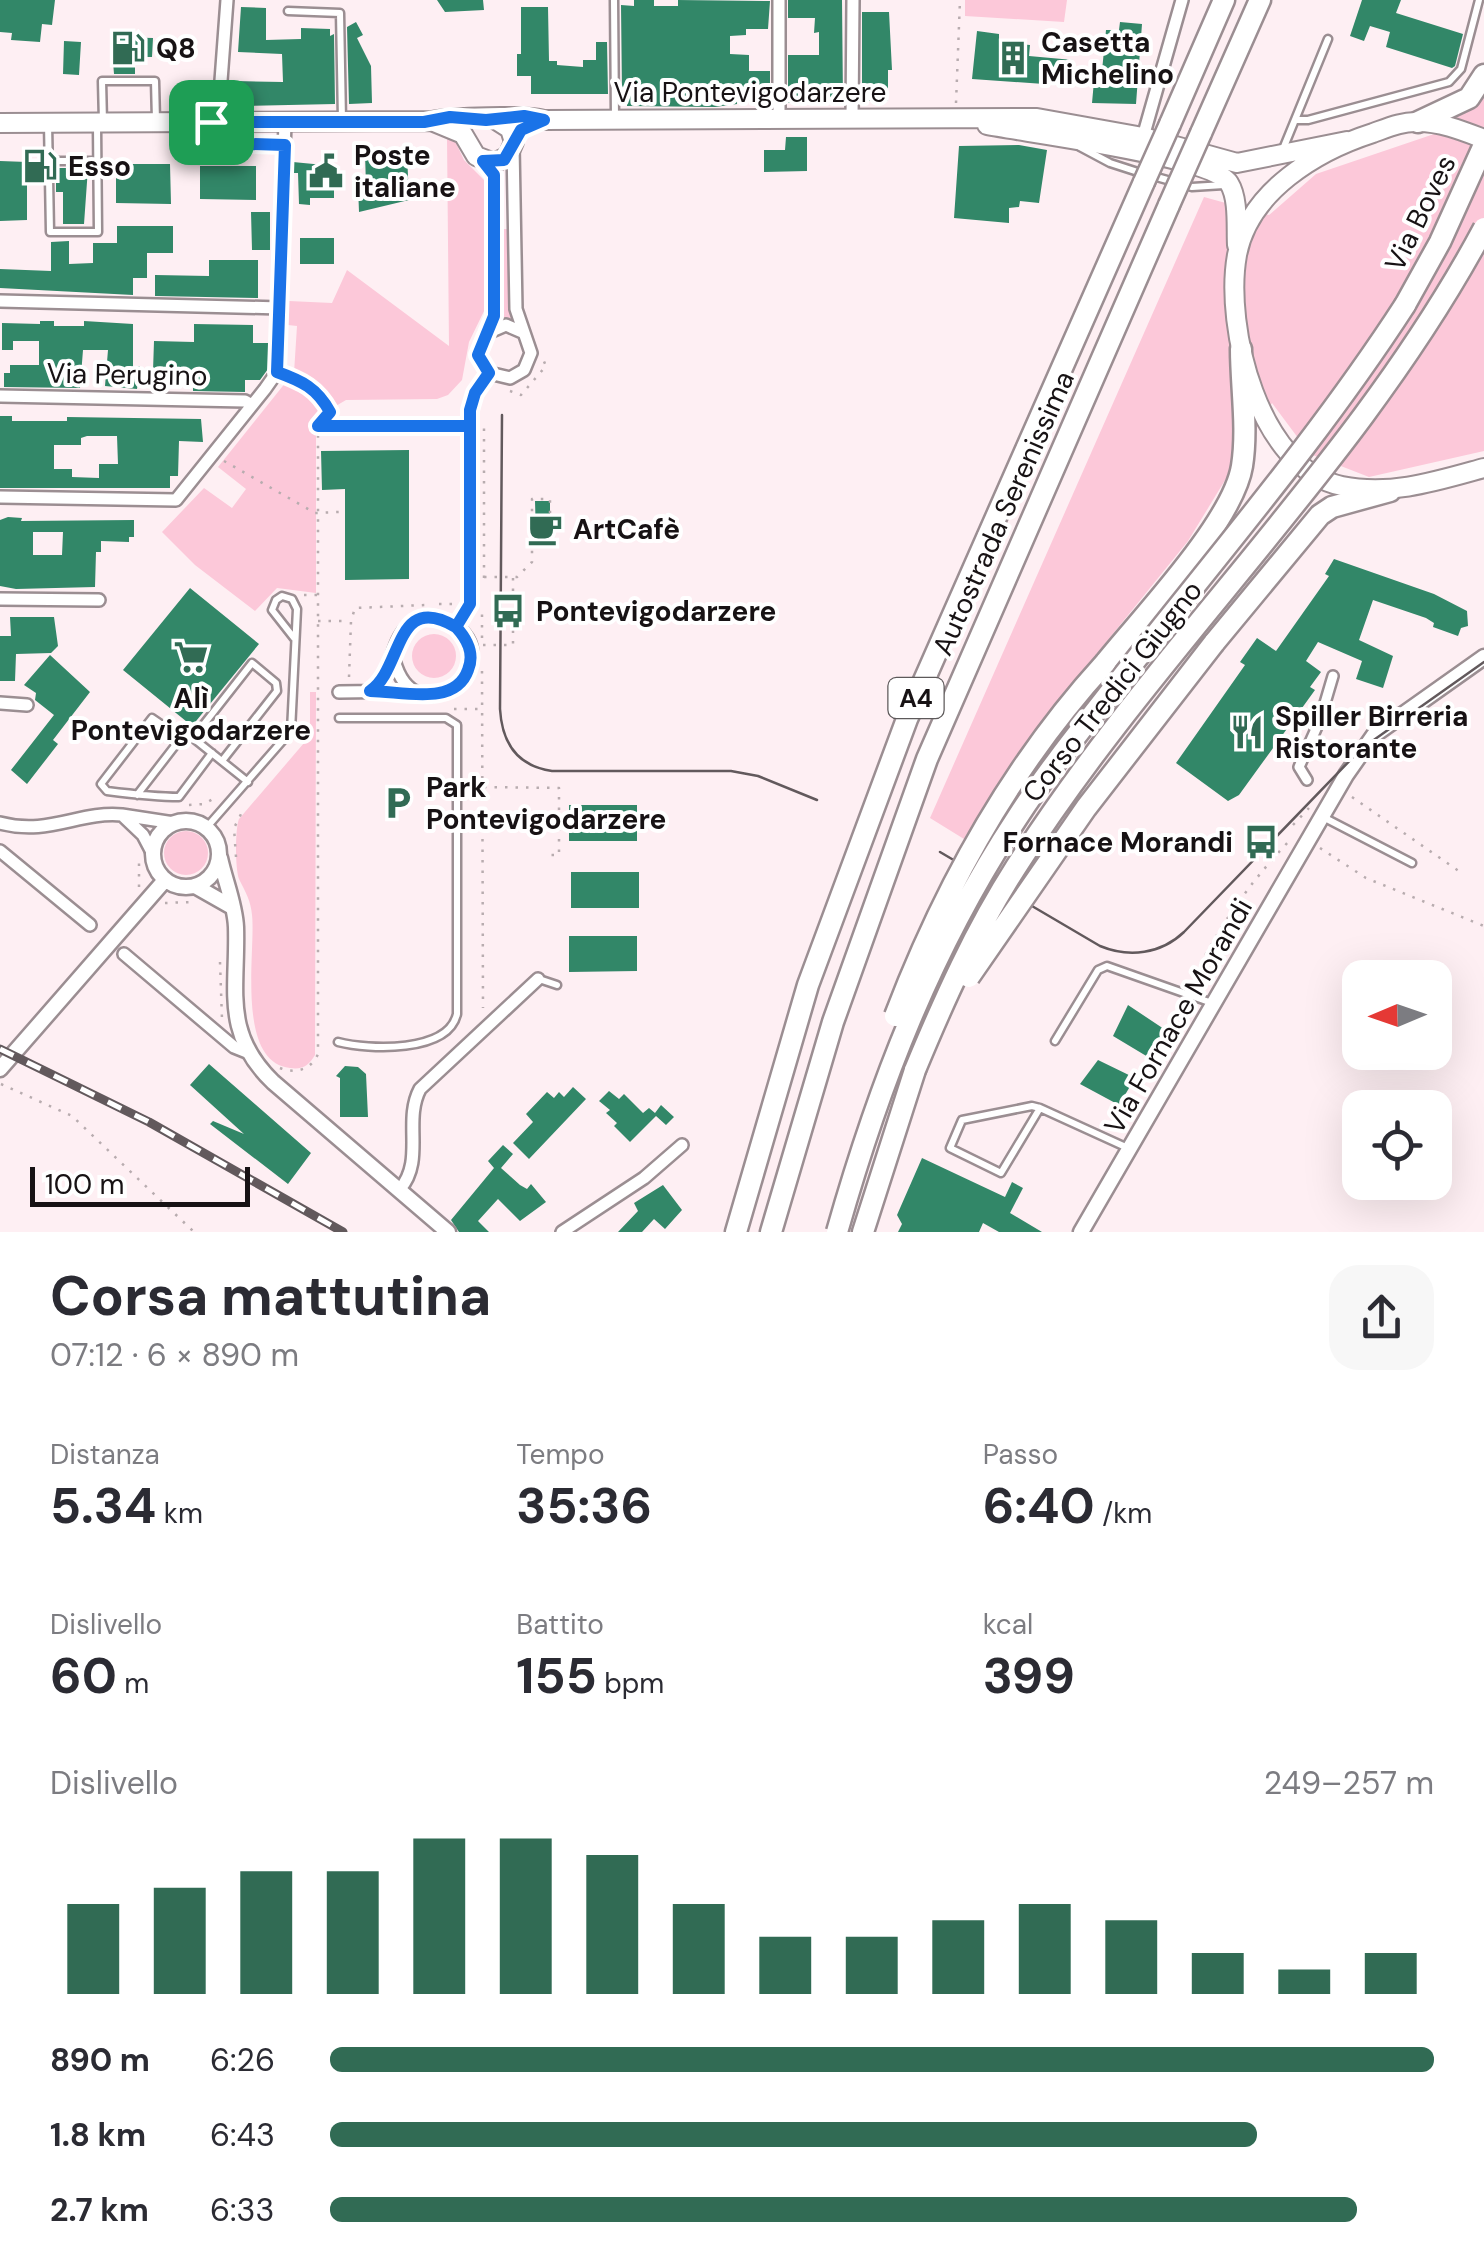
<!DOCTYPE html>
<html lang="it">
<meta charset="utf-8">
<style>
:root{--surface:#fff;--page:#f7f7f7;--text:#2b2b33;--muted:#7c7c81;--accent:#316b54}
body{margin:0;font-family:"DM Sans",sans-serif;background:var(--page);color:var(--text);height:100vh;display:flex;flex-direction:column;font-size:38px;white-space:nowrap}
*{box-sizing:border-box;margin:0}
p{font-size:32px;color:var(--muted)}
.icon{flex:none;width:55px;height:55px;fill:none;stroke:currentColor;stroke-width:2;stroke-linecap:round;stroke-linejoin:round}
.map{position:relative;height:1232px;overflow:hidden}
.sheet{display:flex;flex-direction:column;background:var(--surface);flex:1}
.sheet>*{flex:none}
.needle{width:65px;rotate:268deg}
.tools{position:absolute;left:1342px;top:960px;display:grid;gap:20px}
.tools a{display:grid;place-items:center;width:110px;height:110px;border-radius:20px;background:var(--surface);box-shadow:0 10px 40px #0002;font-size:50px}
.scale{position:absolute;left:30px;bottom:25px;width:220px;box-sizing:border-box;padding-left:10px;border:5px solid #171214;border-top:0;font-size:28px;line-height:35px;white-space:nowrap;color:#171214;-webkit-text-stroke:8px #fff;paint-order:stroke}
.pin{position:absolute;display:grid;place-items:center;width:85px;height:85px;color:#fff;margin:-42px;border-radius:20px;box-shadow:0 5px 15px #0006}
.round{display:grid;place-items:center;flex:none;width:105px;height:105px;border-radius:30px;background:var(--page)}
.overview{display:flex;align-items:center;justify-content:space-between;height:170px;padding:0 50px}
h1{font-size:55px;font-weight:700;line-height:75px}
.figures{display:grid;grid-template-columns:repeat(3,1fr);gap:15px;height:170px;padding:10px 50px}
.figures div{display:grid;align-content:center}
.figures b{font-size:50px;font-weight:700}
.figures small{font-size:28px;font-weight:400}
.figures p{font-size:28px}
.chart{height:280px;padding:20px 50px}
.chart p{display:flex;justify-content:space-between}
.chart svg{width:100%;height:180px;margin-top:10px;stroke:var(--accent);stroke-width:6}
ul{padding:0 50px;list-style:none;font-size:32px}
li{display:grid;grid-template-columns:160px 120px 1fr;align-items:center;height:75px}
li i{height:25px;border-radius:12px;background:var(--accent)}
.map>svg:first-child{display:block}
.green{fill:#fcc8d9}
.building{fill:#328768;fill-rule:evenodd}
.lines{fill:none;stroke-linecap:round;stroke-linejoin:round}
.service-casing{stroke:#9b8e92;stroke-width:11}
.pedestrian-casing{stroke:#9b8e92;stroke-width:14}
.minor-casing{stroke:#9b8e92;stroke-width:16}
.tertiary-casing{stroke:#9b8e92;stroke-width:19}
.secondary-casing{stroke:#9b8e92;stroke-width:22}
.trunk-casing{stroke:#9b8e92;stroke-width:25}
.motorway-casing{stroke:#9b8e92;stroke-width:25}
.path{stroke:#b8acaf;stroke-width:2.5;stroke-dasharray:2.5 8;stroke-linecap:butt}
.service{stroke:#fff;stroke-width:6}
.pedestrian{stroke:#fff;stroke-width:9}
.minor{stroke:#fff;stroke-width:11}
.tertiary{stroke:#fff;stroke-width:14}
.secondary{stroke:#fff;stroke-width:18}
.trunk{stroke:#fff;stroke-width:20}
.motorway{stroke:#fff;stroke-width:20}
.tram{stroke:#62595c;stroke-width:2.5}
.rail-casing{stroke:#62595c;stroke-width:9}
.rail{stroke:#fff;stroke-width:5;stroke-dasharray:15;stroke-linecap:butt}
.trunk-bridge-casing{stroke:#9b8e92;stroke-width:25;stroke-linecap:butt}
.motorway-bridge-casing{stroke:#9b8e92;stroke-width:25;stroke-linecap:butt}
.trunk-bridge{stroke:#fff;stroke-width:20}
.motorway-bridge{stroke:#fff;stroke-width:20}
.route-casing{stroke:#fff;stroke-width:20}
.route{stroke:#1a73e8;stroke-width:12}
.labels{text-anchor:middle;stroke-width:8;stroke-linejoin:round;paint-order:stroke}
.shield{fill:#fff;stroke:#5d595a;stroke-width:2.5}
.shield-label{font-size:25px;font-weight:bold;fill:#171214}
.poi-label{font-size:28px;font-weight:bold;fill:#171214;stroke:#fff;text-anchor:start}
.street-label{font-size:28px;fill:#171214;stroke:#fff}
</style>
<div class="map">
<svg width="1484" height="1232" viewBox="0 0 1484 1232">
<rect width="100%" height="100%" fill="#feeff3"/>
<path class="green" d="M965,0h102l-3,22 -99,-6z
M1484,85v366l-115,26 -59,-23 -38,-51 -84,138 -148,183 -76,115 -34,-21 274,-621 65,18 47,-41 127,-43z
M447,137l8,4 9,19 21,21v128l-16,33 -7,38 -14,15 -11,4 -91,1 -17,10 -12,-22 -23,-15 3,-47 -9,-1 1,-24 43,2 15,-33 102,76z
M498,229h13v89h-13z
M290,377l26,17 11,24 -11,6v169l-39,-5 -22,23 -60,-46 -33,-33 42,-44 28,20 14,-19 -28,-22z
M412 656a22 22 0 1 1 44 0a22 22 0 1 1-44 0Z
M310,692h6l-1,363c-6,10 -12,15 -25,13 -55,-6 -34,-118 -38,-153 -1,-14 -7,-24 -13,-36 -4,-10 -4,-51 0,-60l65,-76 6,-19z
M164 853a22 22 0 1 1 44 0a22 22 0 1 1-44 0Z"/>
<path class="building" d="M0,0h55l-3,25 -10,-1 -2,18 -29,-2 1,-7 -12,-1z
M437,0h46l1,10 -39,2z
M634,0h20v6h24v-6l92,1 -2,28h-22v6l-16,1v18l19,1v16h21v25l-33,-3v11l-22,3 -88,-1v-12h-5l-1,-89 13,1z
M788,0h54l1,101 -55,2v-48h31v-23l-5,1 1,-15h-27z
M1362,0h39l-5,13 67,21 -8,32 -3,2 -66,-21 4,-15 -20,-6 -6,15 -14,-5z
M241,7l25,1v32l35,-1v-11l29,1v7l4,-2 1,70 -90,2 -9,-6 -1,-19 48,1 -1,-28 -44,-2z
M521,7h27l1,54h8v4l26,2v-7h13v-18h11l1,52h-77v-18h-14v-22h4z
M862,12h27l3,58h-4v31h-26z
M356,22l7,13 -6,3 14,28 1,37 -23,1 -2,-77z
M1120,22l22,2 -6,80 -44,-1 2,-22h7l5,-51h13z
M977,31l22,3v8l31,3 -1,11 44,4 -1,26 -100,-7z
M111,37l42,1 -1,19h-17v17h-21z
M64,41l17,1 -2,33 -16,-1z
M786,137h21v34l-43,1v-22h21z
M1019,145l28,5 -8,53 -19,-2 -1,6 -10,1v15l-55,-5 5,-72z
M365,153h42l2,47 -50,12 -1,-26h8z
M0,161l27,1v58l-27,1z
M293,162l41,4v32h-24v7l-11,-1 -1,-31h-5z
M116,164h54l1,40 -55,-1z
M200,166h56v34l-56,-1z
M56,168h32l-4,56h-21v-32h-7z
M251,212h19v38h-18z
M117,226h56v27h-26v25h-14v17l-133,-7v-19l51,2v-29l18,-1v23l24,-1v-20h24z
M300,238h34v26h-34z
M209,260h49v38l-103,-2v-21l54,1z
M40,321h14v5h30v-5l49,3v42h7l-3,23 -32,-3 3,-36h-25l-3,38 -76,-1v-14h6v-8h29v-24h-26v9h-11v-27l38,1z
M194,324l59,1v18h16l-1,26 -8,11h-15v12l-52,-1v-15h-7v-4l-33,-1 1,-30 40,1z
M0,416h12v5h55v-4l134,2 2,23 -24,-1 -1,35h-8v12h-170zM87,436h30l1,28h-19v14l-27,-1v-8h-18v-24h27v-7z
M409,450v129l-64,1v-91l-23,1 -1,-39z
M535,501h15v36h-14z
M8,517l14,1 -1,3 113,-1v17h-5v5l-28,-1v11h-5l-1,35 -79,2 -16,-3v-66zM33,532h30l-1,23h-29z
M1334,559l100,35 33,17 1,15 -7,2 -3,8 -25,-9 1,-4 -8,-5 -53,-18 -14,40 34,16 -10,32 -27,-9 6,-18 -44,-19 -12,19 15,11 -11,15 5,3 -76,105 -11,6 -52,-38 69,-98 -5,-3 17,-24 19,13 53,-75 -4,-2z
M190,588l69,56 -67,82 -69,-56z
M10,617h44l4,29 -7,7 -35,1 -1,27h-15v-45h11z
M50,655l40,37 -37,48 5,4 -31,40 -16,-14 43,-55 -19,-15 1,-7 -12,-8z
M569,805h68v36h-68z
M571,872h68v36h-68z
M569,936h68v35l-68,1z
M1128,1005l39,26 -19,26 -35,-21z
M1098,1060l37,18 -16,27 -39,-21z
M209,1064l102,89 -23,31 -78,-60 3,-3 31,13 -54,-49z
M345,1066l13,1 8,7 2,43h-28v-39l-4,-2z
M573,1087l13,12 -57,60 -16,-16 20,-21 -7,-8 21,-22 7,6 5,-6 5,5z
M609,1091l10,8 5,-5 19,19 6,-5 6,5 6,-8 13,12 -8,8 -10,-9 -26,26 -16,-16 3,-3 -11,-10 4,-3 -11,-9z
M503,1145l10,9 -12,14 19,17 7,4 4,-5 15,18 -26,19 -22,-22 -20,22 11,11h-30l-8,-12 43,-52 -6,-7z
M922,1158l83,39 7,-15 11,6 -13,25 32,19h-43l-16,-9 -4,9h-81l4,-8 -5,-9z
M663,1185l19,25 -17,19 -11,-10 -12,13h-24l20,-21 -4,-8z"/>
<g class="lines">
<g class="service-casing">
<path id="service" d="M614,0l1,118
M288,11l52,2 2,107
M1297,120h11l141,-38 12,-13 18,-69
M103,122l-1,-41h53l1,39
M48,123l2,109h48l-1,-106
M211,123l6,20 66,2
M1080,147l30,16 31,10
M1283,149l45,-110
M49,161h48
M1153,176l39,11 32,-2
M181,738h12l55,44
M193,738l59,-75 24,20 1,8 -55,70
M137,795l44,-57 -29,-20 -51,66 6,7c24,3 48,6 72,6l33,-44
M1323,817l89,46
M207,827l84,-96 6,-122 -5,-10 -10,-3 -6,4 -4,10 22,28
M539,979l18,6
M1055,1041l43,-71 9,-4 105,37
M338,1042c31,8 110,11 119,-28v-289l-11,-7h-107
M1040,1108l-39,65 -51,-25 12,-28 70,-14 8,2 90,41"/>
</g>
<g class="pedestrian-casing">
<path id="pedestrian" d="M1307,780l-8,-13 21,-47 13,-44"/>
</g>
<g class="minor-casing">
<path id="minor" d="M779,119v-119
M852,119l1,-119
M218,121l9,-121
M1143,137l39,-137
M484,161l10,14v140l-16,40 11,18 21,5 14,-8 7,-17 -15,-44 -3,-163
M0,301l280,7
M485,334l21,-9 16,7
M0,396l245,5 7,4
M0,497l176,3 89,-111 12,-17 8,-250
M0,599l99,1
M457,627l13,-23v-194l5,-17 14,-20
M370,691c27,-17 17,-55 45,-69 13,-5 26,-5 38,2 59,39 -37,117 -59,36
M339,692l75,-1
M0,703l27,2
M0,823c49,13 79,-12 122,-8
M0,851l90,74
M153,854l-10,-19 -21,-20 52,8
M124,954l110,93 15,6
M400,1189c25,-29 3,-68 20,-100l118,-110
M562,1232l82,-54 38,-33"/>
</g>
<g class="tertiary-casing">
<path id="tertiary" d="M153 854a33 33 0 1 1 66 0a33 33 0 1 1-66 0Z
M220,858c5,23 15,46 16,69 2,62 -14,106 37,155l175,150
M195,886l37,21
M0,1069l165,-189
M1081,1232l265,-457 28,-40 110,-78"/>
</g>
<g class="secondary-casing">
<path id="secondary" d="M434,122l29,12 13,22 18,7 14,-7 6,-14 -4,-13 -14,-9
M0,123l432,-2c18,-4 95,-6 112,-1l493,-2 106,19 94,26 110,-22
M987,125c40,8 225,31 242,58 10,16 7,44 8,62
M1484,139c-21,-8 -43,-17 -66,-17 -15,-1 -31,6 -45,11 -56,18 -124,58 -136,122 -13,72 22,215 105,231 49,10 95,-5 142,-18"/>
</g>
<g class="trunk-casing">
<path id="trunk" d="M1418,122l51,-24 15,-23
M1405,305l35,-63 44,-97
M1214,643l106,-128 12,-8 58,-16
M1105,663c37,-46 128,-141 137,-197 6,-38 -1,-79 -1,-117
M863,1232l52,-162"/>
</g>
<g class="motorway-casing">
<path id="motorway" d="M1170,124l54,-124
M1201,133l59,-133
M736,1232l72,-247 99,-266 237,-537
M771,1232l62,-210 94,-263 242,-554"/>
</g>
<path class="path" d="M956,103l4,-103
M510,391l11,4 25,-29 -3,-7
M320,426h137
M224,461l91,52 24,-1
M484,577h33l15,-15v-63h18v40h-18
M484,578v-152
M304,595h14
M439,604h17
M318,621h31
M482,638v-27
M483,645h30v-67
M482,671l1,337
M349,677l2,-56 4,-13 71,-3
M454,709h27
M484,787l75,1v67h-14
M1352,797l111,77
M189,805l15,-1 14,-8
M1293,825l16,-17
M1320,848l46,30 118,48
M236,857l-2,-29 8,-16 -3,-3
M139,887v-31
M165,903l27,-1
M220,962l2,57
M1191,983c28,-57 55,-96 99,-143
M280,1068c15,6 31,2 38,-14v-628l13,-14 -18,-25 -25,-12
M1,1084l71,32 122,116"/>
<use href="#service" class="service"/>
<use href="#pedestrian" class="pedestrian"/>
<use href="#minor" class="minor"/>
<use href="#tertiary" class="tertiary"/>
<use href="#secondary" class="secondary"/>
<use href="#trunk" class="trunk"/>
<use href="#motorway" class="motorway"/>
<path class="tram" d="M502,415l-2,294c2,34 17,57 52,62h179l27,5 59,24
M940,852l160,94c29,12 61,8 84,-14l177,-183 123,-87"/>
<g class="rail-casing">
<path id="rail" d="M0,1049l149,73 194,110"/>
</g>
<use href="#rail" class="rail"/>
<g class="trunk-bridge-casing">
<path id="trunk-bridge" d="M969,977l117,-169 128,-165
M895,1016c50,-131 116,-250 210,-353
M915,1070c29,-70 60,-139 101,-203 142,-223 343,-404 468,-639
M837,1232c42,-148 95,-285 180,-414 29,-45 62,-86 95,-128 99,-127 205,-249 293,-385"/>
</g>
<g class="motorway-bridge-casing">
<path id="motorway-bridge" d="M1144,182l26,-58
M1169,205l32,-72"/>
</g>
<use href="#trunk-bridge" class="trunk-bridge"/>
<use href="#motorway-bridge" class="motorway-bridge"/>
</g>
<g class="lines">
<g class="route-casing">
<path id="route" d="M211,122l5,21 69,2 -8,227c25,9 40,16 53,40l-12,14h152v178l-14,23c-62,-37 -53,43 -86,64 32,0 85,16 98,-21 7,-17 -1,-31 -12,-43l14,-23v-194l5,-17 14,-20 -11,-18 16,-39v-141l-11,-14 21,-1 17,-30 23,-10 -20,-4 -38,4 -36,-3 -26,5h-213"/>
</g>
<use href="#route" class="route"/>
</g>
<defs>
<g id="fuel-bare" transform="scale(2.7)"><path d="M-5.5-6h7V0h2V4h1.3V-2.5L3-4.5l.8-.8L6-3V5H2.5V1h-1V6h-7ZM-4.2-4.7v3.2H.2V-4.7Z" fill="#316b54" stroke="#fff" stroke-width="2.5" paint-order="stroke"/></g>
<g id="building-bare" transform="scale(2.7)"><path d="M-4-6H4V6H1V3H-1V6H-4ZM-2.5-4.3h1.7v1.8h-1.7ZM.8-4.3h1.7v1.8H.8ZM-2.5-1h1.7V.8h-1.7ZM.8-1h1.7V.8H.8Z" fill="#316b54" stroke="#fff" stroke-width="2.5" paint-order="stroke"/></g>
<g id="civic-bare" transform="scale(2.7)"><path d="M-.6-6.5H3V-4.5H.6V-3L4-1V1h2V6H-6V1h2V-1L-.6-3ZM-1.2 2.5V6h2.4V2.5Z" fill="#316b54" stroke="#fff" stroke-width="2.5" paint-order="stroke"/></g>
<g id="cafe-bare" transform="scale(2.7)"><path d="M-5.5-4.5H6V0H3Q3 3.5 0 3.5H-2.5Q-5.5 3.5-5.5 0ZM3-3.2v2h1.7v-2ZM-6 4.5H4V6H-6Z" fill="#316b54" stroke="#fff" stroke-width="2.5" paint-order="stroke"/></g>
<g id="bus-bare" transform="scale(2.7)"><path d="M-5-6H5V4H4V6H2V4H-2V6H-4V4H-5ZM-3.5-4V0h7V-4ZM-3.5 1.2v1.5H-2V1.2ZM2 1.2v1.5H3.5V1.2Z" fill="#316b54" stroke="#fff" stroke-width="2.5" paint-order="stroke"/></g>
<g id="supermarket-bare" transform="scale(2.7)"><path d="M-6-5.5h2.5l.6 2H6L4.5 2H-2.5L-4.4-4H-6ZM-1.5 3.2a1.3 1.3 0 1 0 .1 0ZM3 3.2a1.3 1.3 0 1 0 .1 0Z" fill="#316b54" stroke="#fff" stroke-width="2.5" paint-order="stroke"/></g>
<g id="restaurant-bare" transform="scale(2.7)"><path d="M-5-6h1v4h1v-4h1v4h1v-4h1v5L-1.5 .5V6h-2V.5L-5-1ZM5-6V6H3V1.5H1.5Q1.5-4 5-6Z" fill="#316b54" stroke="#fff" stroke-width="2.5" paint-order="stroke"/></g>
<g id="parking-bare" transform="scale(2.7)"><path d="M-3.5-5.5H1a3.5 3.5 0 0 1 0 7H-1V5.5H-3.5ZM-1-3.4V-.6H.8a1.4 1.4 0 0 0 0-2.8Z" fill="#316b54" stroke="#fff" stroke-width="2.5" paint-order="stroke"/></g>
</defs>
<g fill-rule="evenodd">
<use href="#fuel-bare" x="128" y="48"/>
<use href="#building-bare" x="1013" y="58"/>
<use href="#fuel-bare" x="40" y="166"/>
<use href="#civic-bare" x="326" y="171"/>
<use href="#cafe-bare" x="545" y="529"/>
<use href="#bus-bare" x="508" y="611"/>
<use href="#supermarket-bare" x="191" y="657"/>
<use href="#restaurant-bare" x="1247" y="732"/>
<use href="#parking-bare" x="398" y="803"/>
<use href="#bus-bare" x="1261" y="842"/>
</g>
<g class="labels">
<rect class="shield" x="888.5" y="678" width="55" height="40" rx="8"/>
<g class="shield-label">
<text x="916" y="707">A4</text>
</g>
<g class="poi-label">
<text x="1041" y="52">Casetta<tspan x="1041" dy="32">Michelino</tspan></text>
<text x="156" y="58">Q8</text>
<text x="354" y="165">Poste<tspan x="354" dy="32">italiane</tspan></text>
<text x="68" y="176">Esso</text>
<text x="573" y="539">ArtCafè</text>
<text x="536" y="621">Pontevigodarzere</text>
<text x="191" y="708" text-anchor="middle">Alì<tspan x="191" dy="32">Pontevigodarzere</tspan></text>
<text x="1275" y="726">Spiller Birreria<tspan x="1275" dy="32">Ristorante</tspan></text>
<text x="426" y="797">Park<tspan x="426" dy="32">Pontevigodarzere</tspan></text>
<text x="1233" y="852" text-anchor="end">Fornace Morandi</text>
</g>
<g class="street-label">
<text x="750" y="102">Via Pontevigodarzere</text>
<text transform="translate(1420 213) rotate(-64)" y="10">Via Boves</text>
<text transform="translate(127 374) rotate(1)" y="10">Via Perugino</text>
<text transform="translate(1003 513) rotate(-66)" y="10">Autostrada Serenissima</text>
<text transform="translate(1112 691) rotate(-52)" y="10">Corso Tredici Giugno</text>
<text transform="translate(1178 1016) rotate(-60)" y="10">Via Fornace Morandi</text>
</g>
</g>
</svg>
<div class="tools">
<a><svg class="needle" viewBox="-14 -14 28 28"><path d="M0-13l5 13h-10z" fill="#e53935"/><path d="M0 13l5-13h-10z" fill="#7c7c81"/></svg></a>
<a><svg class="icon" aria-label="locate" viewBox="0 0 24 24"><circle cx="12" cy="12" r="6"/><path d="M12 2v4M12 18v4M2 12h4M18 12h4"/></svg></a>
</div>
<div class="scale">100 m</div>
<div class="pin" style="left:211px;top:122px;background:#1e9e55"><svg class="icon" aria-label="arrive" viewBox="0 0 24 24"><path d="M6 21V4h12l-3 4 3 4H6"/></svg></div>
</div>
<section class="sheet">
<div class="overview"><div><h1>Corsa mattutina</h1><p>07:12 · 6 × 890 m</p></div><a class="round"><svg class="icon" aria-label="share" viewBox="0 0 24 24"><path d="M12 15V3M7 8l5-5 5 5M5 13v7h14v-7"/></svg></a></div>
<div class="figures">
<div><p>Distanza</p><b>5.34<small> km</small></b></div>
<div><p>Tempo</p><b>35:36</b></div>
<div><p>Passo</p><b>6:40<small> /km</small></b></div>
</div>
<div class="figures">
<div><p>Dislivello</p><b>60<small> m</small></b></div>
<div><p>Battito</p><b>155<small> bpm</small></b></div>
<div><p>kcal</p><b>399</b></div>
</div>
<div class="chart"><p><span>Dislivello</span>249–257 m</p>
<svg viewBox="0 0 160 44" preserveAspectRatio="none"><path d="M5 44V22M15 44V18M25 44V14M35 44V14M45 44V6M55 44V6M65 44V10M75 44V22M85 44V30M95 44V30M105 44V26M115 44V22M125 44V26M135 44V34M145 44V38M155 44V34"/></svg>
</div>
<ul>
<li><b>890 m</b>6:26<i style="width:100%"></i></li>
<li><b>1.8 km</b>6:43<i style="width:84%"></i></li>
<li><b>2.7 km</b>6:33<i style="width:93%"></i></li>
</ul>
</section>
